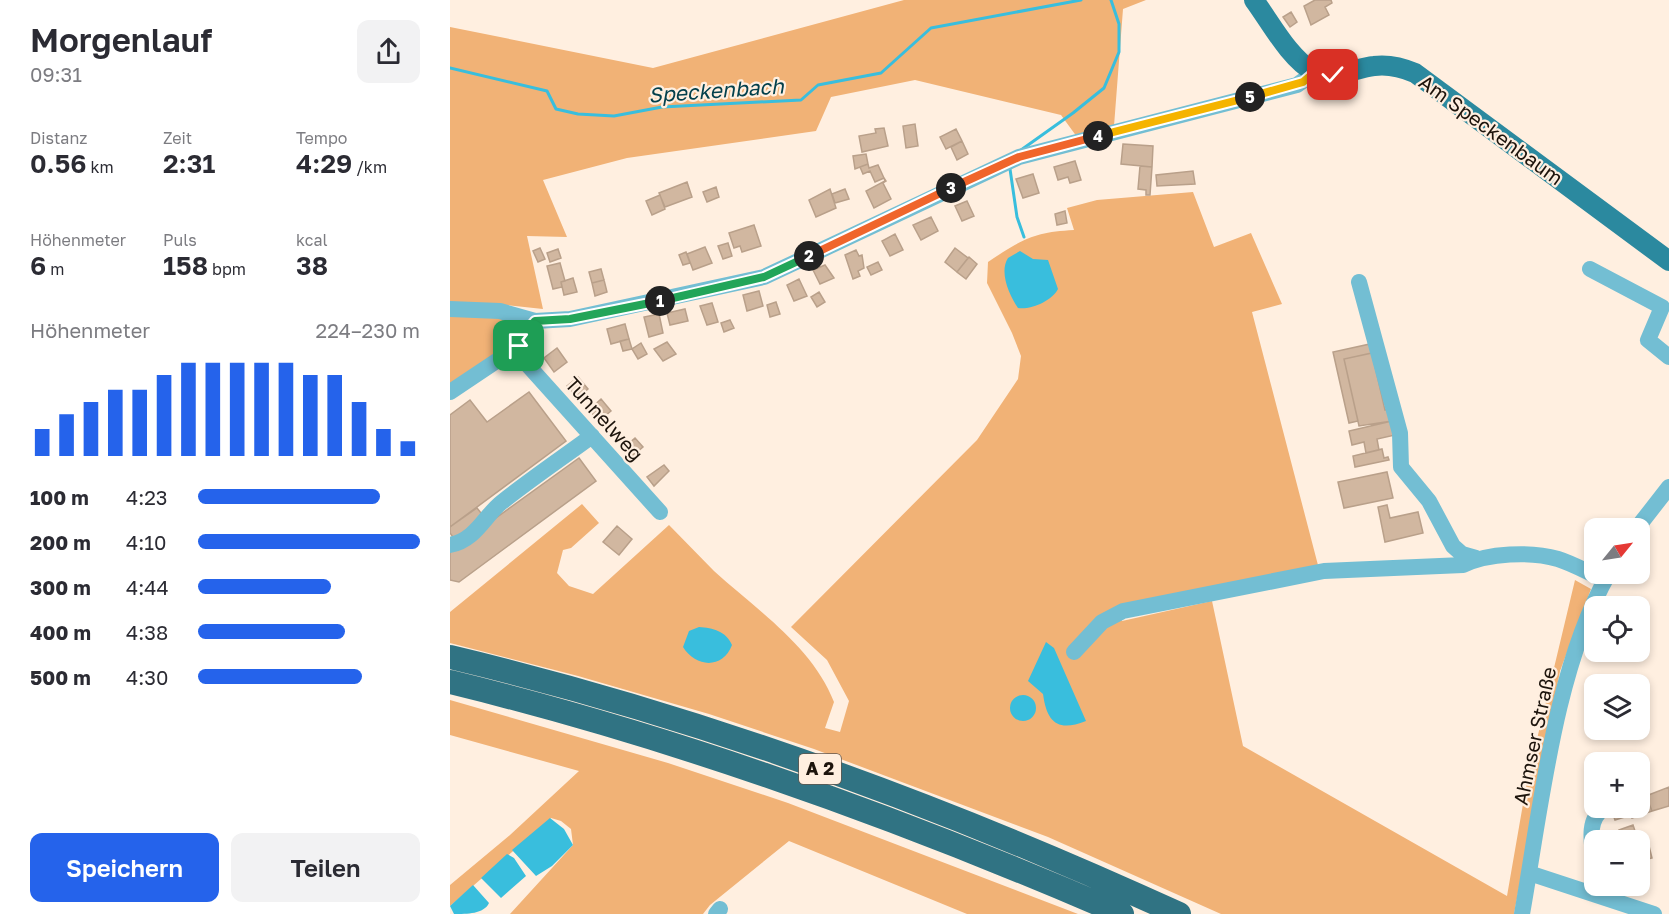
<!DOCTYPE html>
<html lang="de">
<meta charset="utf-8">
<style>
:root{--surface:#fff;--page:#f2f2f3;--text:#2b2b33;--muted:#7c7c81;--accent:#2563eb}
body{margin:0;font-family:"Golos Text",sans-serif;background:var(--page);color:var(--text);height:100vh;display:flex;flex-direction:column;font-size:22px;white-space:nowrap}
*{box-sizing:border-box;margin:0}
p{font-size:20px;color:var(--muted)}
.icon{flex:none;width:33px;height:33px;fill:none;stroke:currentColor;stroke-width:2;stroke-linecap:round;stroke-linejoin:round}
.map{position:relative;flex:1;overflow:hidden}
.side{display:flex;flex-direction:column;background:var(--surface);width:450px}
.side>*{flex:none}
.needle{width:39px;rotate:60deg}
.controls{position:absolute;left:1134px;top:518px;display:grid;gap:12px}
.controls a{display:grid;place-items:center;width:66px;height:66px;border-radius:12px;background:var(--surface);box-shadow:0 3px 9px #0003;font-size:30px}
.pin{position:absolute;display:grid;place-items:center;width:51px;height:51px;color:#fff;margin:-26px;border-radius:12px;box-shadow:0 3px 9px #0006}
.km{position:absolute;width:30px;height:30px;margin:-15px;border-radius:50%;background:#222;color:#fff;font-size:16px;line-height:30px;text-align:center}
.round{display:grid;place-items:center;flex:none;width:63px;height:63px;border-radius:12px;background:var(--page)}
.summary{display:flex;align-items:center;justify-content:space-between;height:102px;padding:0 30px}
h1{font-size:33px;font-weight:600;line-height:45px}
.metrics{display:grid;grid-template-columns:repeat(3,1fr);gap:9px;height:102px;padding:6px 30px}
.metrics div{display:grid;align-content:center}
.metrics b{font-size:26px;font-weight:600}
.metrics small{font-size:16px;font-weight:400}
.metrics p{font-size:16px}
.chart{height:168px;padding:12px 30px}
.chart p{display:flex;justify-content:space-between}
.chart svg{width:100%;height:108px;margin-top:6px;stroke:var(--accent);stroke-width:6}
.primary-button{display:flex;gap:12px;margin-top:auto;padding:12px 30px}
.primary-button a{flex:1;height:69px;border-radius:12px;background:var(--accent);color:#fff;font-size:24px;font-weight:600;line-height:69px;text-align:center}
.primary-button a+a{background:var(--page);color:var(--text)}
ul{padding:0 30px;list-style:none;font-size:20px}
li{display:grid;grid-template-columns:96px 72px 1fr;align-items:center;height:45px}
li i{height:15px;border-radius:8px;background:var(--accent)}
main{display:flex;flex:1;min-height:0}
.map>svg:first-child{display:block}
.green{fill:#f1b276}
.water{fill:#39bedd}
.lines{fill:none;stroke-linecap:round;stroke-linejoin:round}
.stream{stroke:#39bedd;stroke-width:3}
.building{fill:#d1b7a0;stroke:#b9a08a;stroke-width:1.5}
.minor{stroke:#73bed3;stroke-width:16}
.major{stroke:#2b899f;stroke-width:20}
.highway{stroke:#307383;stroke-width:24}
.split-1-casing{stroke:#fff;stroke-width:12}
.split-2-casing{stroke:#fff;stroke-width:12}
.split-3-casing{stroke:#fff;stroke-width:12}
.split-4-casing{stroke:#fff;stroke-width:12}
.split-5-casing{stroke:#fff;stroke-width:12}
.split-6-casing{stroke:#fff;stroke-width:12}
.split-1{stroke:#22a559;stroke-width:8}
.split-2{stroke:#22a559;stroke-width:8}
.split-3{stroke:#f0652b;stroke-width:8}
.split-4{stroke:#f0652b;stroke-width:8}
.split-5{stroke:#f5b400;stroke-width:8}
.split-6{stroke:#f5b400;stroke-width:8}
.labels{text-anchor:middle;stroke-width:4.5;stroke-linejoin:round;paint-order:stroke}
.shield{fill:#ffefe0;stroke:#61564c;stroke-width:1.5}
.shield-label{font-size:18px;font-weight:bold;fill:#1d140c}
.street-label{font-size:20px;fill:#1d140c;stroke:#ffefe0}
.water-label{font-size:21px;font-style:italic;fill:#03404c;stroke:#ffefe0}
</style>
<main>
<section class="side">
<div class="summary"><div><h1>Morgenlauf</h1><p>09:31</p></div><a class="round"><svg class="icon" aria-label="share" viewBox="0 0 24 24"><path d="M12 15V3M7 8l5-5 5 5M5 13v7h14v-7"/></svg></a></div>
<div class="metrics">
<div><p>Distanz</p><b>0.56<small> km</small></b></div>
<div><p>Zeit</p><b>2:31</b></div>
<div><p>Tempo</p><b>4:29<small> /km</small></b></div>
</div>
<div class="metrics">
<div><p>Höhenmeter</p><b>6<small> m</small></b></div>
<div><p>Puls</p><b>158<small> bpm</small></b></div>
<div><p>kcal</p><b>38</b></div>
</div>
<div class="chart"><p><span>Höhenmeter</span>224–230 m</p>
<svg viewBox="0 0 160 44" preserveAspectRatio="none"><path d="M5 44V33M15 44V27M25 44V22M35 44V17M45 44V17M55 44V11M65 44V6M75 44V6M85 44V6M95 44V6M105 44V6M115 44V11M125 44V11M135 44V22M145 44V33M155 44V38"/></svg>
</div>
<ul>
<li><b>100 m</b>4:23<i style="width:82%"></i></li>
<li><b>200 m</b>4:10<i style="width:100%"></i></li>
<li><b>300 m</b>4:44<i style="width:60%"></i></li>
<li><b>400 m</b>4:38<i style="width:66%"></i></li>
<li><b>500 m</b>4:30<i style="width:74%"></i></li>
</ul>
<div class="primary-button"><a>Speichern</a><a>Teilen</a></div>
</section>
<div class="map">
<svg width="1219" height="914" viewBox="0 0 1219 914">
<rect width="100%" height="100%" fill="#ffefe0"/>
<path class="green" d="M454,0h242l-23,9 -9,117 -37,11 -16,-22 -146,-35 -84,17 -15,34 -189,27 -84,22 24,57 -40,-1 16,73 -38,-4 9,34 -6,7 -58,38v-357l203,41z
M743,192l21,55 37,-14 31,71 -30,8 67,257 -201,38 4,14 90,-20 31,145 264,150 20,-115 48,-201 16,9 -31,82 -46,243h-293l-173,-77 -234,-88 -105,-35 -131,-38 -128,-33v-31l132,-108 17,19 -28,25 -8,2 -6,23 12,13 24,8 76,-69c15,15 30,31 45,46 43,39 99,76 120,131l-9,26 15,4 9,-31 -22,-41 -36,-33 186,-187 41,-61 3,-23 -9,-23 -25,-50 1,-21c33,-22 45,-30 86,-32l-7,-22 30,-8z
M0,700l218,63 120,40 290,111h-111l-178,-73 -79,64 -7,9h-193l63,-69 -2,-16 -10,-8 -10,-3 -101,88v-21l60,-50 69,-64 -129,-36z"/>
<path class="water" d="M570,251l13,8 15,1 10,29c-6,12 -27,21 -40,19 -9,-13 -19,-36 -10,-50z
M249,627c14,1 27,4 33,18 -9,24 -36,23 -49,2l6,-16z
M596,642l8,6 32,73c-28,11 -39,2 -43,-27l-15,-13z
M560 708a13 13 0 1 1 26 0a13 13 0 1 1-26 0Z
M100,818l14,11 9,16 -21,21 -16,10 -24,-26z
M57,854l7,4 12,18 -25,22 -20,-20z
M23,885l16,18c-5,11 -22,11 -35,11l-4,-8z"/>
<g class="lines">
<path class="stream" d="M0,68l97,23 9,18 22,5 36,2 48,-9 139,-7 17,-15 63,-12 50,-45 150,-28
M571,150l52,-37 31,-25 15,-36v-28l-8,-24
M560,169l7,48 7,20"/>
</g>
<path class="building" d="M865,0h16l1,3 -7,4 4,8 -18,10 -7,-19z
M841,12l6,10 -7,5 -7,-10z
M465,124l3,22 -12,2 -3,-22z
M434,128l4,18 -26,6 -3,-16 17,-3 -1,-4z
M506,129l6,12 -16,8 -6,-12z
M512,141l6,13 -11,6 -6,-13z
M673,144l30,2 -1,21 -31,-3z
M416,154l2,10 -13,5 -2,-13z
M625,161l6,19 -11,3 -2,-6 -10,3 -4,-13z
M418,164l1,4 9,-3 6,13 -9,4 -5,-11 -7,3 -3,-7z
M690,166l12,1 -2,28h-4v-5l-8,-1z
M743,171l2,13 -38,2 -1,-11z
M583,174l6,19 -16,5 -7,-19z
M434,178l2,3 -3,2 8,16 -17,9 -8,-17 19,-10z
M237,182l5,15 -27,10 -6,-14z
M266,187l3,10 -12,5 -4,-10z
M380,189l6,19 -20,9 -7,-17z
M395,189l4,10 -14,4 -3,-9z
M210,195l5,14 -13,6 -6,-14z
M517,201l7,15 -12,5 -7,-15z
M615,211l2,12 -10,2 -2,-11z
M481,217l7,14 -17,9 -8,-15z
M304,225l7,21 -19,6 -2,-6 -6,2 -5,-15z
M445,234l8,16 -13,6 -8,-15z
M278,243l4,13 -9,3 -5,-13z
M255,247l7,16 -19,7 -6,-16z
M90,248l5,11 -7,3 -5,-11z
M505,248l13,10 -11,14 -12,-10z
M108,249l3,9 -11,4 -3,-9z
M406,250l3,6 3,-1 2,13 -6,3 2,5 -7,3 -8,-24z
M236,252l4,11 -7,2 -4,-10z
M519,257l8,7 -11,15 -9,-7z
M428,262l4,8 -11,5 -4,-8z
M110,263l5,18 -4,1 1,5 -9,2 -6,-23z
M375,265l9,13 -14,6 -7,-14z
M151,269l3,11 -12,3 -3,-11z
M123,278l4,14 -13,3 -3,-13z
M349,279l8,17 -13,5 -7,-16z
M154,280l3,12 -12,4 -3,-13z
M309,291l4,15 -16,5 -4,-16z
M369,292l6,10 -8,5 -6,-10z
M326,302l4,12 -10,3 -3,-12z
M262,303l6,19 -11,3 -7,-19z
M235,309l3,12 -18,4 -3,-12z
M209,314l4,19 -14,4 -5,-20z
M280,320l4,8 -10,4 -3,-9z
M175,324l4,15 -18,5 -4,-15z
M179,339l3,10 -9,2 -3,-10z
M217,342l9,12 -13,7 -9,-12z
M191,343l6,11 -9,5 -6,-10z
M920,344l2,9 -28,6 14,62 -9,2 -16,-71z
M107,348l10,14 -13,10 -10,-14z
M922,353l13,57 4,-1 3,12 -33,5 -15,-67z
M128,377l10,12 -10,9 -11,-12z
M79,392l37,49 -116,86v-112l20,-15 17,22z
M151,399l10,12 -12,10 -10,-11z
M942,421l3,14 -18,4 2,11 -13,3 -2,-11 -12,3 -3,-14z
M185,438l8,9 -13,11 -8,-9z
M932,449l2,9 4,-1 1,3 -34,7 -2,-11z
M129,458l17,23 -137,101 -9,-2v-29z
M214,465l5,6 -15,15 -7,-9z
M937,472l6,26 -49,10 -6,-26z
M937,505l3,13 28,-6 5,21 -38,9 -7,-35z
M27,508l8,10 -30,22 -5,-7v-6z
M167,526l15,13 -13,16 -16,-13z
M1219,787v19l-17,5 -6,-15z
M1196,796l6,15 -20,7 -4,-11h12v-8z
M1166,807h12l3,8 -16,5 -4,-11z
M1183,825l5,15h-15l-4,-10z
M1197,838l5,20 -12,3 -1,-21z"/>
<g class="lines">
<path class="minor" d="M1140,269l72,38 -14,33 21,17
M909,282l41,151 1,34 28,34 24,45 9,8 14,4
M0,309l50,2 35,10 35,-2 194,-42 255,-120 278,-72 18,-13
M85,321c-12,14 -19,23 -10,41l135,150
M0,392l69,-46
M1187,528l32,-41
M0,545c26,-5 35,-30 52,-43 29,-23 60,-44 90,-66
M624,652l28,-30 21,-11 201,-40 139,-6c25,-12 68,-14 95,-6 16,5 31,14 47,21
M1144,860c-3,-20 -7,-41 11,-53
M1079,873l125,41
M266,914l4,-5
M1072,914c19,-107 33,-247 87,-341"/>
<path class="major" d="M804,0c17,23 35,58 60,72 19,9 41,-4 60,-6 15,-2 27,1 41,7l254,188"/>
<path class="highway" d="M0,657c248,59 498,151 729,257
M0,682c230,56 455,138 672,232"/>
</g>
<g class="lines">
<g class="split-1-casing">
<path id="split-1" d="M69,346l3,-9 13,-16 35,-2 90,-18"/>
</g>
<g class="split-2-casing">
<path id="split-2" d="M210,301l104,-24 45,-21"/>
</g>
<g class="split-3-casing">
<path id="split-3" d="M359,256l142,-68"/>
</g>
<g class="split-4-casing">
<path id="split-4" d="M501,188l68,-31 79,-21"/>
</g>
<g class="split-5-casing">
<path id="split-5" d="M648,136l152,-39"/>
</g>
<g class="split-6-casing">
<path id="split-6" d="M800,97l53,-15 12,-10 18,3"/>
</g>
<use href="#split-1" class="split-1"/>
<use href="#split-2" class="split-2"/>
<use href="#split-3" class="split-3"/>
<use href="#split-4" class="split-4"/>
<use href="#split-5" class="split-5"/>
<use href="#split-6" class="split-6"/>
</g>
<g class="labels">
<rect class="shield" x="349" y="754" width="42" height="30" rx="4.5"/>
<g class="shield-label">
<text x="370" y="775">A 2</text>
</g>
<g class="street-label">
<text transform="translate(1041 130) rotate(36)" y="7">Am Speckenbaum</text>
<text transform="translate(154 419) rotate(48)" y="7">Tunnelweg</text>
<text transform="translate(1085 736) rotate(-78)" y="7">Ahmser Straße</text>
</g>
<g class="water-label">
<text transform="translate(266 91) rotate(-4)" y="7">Speckenbach</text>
</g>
</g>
</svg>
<div class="controls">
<a><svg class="needle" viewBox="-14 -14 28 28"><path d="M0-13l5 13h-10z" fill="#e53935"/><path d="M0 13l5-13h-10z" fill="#7c7c81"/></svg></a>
<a><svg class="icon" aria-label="locate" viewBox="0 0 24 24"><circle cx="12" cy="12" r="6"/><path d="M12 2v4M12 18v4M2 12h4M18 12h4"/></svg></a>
<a><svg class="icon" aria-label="layers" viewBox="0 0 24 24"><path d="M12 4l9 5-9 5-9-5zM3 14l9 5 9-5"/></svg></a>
<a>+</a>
<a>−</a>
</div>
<div class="pin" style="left:69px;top:346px;background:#1e9e55"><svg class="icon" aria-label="arrive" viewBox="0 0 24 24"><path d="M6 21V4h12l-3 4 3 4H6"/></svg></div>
<div class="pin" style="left:883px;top:75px;background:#d93025"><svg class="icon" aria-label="check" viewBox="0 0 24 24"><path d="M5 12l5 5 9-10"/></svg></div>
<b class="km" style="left:210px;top:301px">1</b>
<b class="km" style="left:359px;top:256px">2</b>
<b class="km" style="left:501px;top:188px">3</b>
<b class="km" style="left:648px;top:136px">4</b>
<b class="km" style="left:800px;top:97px">5</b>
</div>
</main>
